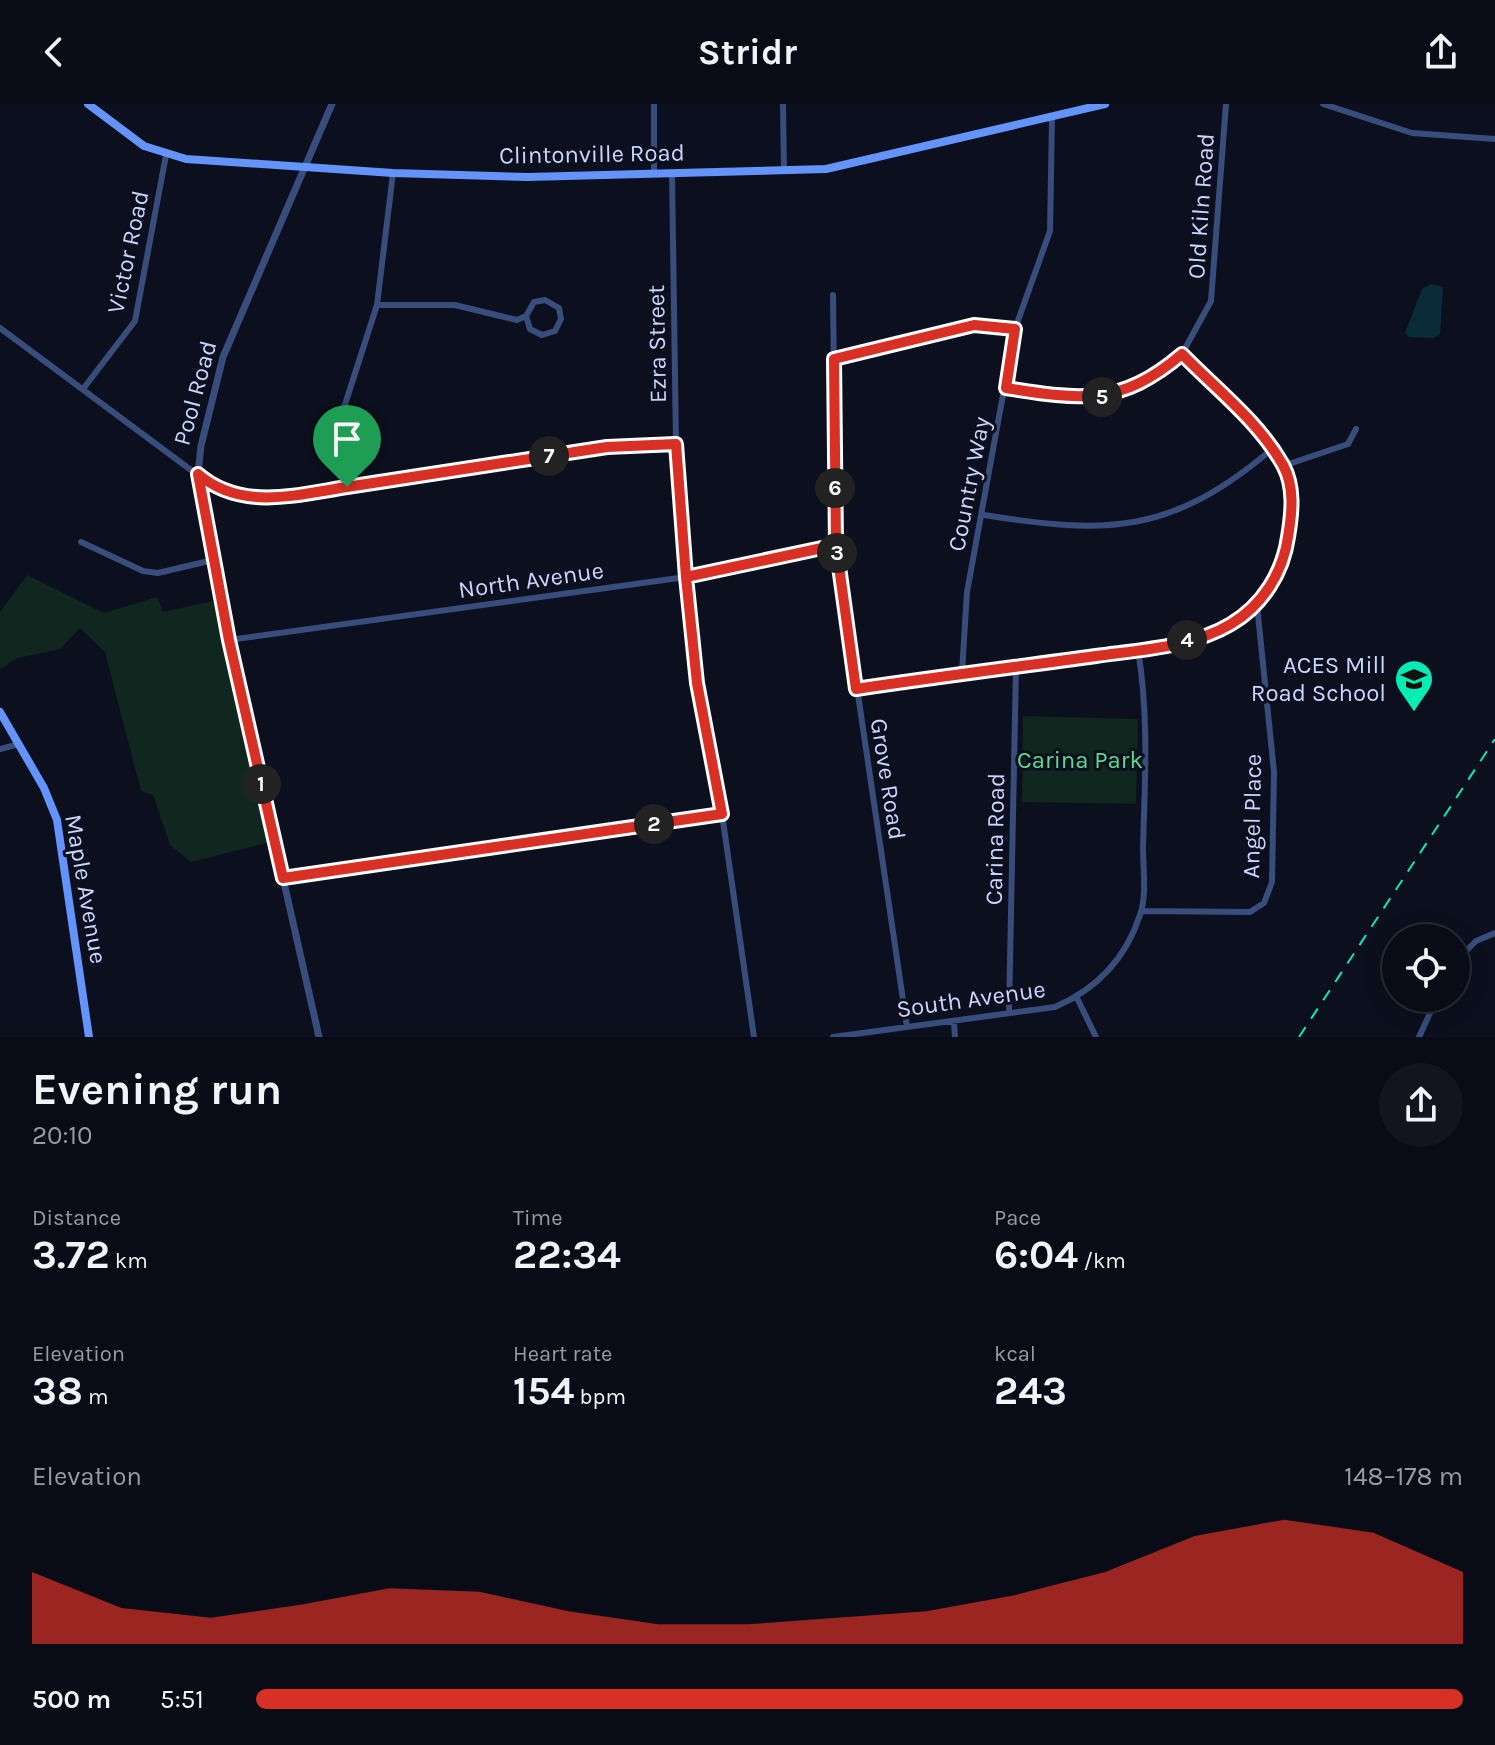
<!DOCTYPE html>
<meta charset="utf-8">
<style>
:root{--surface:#090b16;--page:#12141f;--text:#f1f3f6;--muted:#999ba1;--line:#292b35;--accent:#d93025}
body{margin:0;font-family:Karla,sans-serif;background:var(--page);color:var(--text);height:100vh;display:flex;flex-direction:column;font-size:30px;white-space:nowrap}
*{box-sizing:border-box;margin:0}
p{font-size:26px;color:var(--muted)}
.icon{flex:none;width:44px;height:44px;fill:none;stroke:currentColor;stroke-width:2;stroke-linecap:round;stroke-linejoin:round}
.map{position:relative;height:933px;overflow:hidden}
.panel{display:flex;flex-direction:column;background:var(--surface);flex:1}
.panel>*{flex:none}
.fabs{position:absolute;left:1382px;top:820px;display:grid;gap:16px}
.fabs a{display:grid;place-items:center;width:88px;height:88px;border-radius:50%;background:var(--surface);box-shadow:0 4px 20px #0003,0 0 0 2px var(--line);font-size:40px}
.pin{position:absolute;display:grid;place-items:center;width:68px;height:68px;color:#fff;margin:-82px -34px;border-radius:50% 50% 50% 0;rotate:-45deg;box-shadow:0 0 8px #0007}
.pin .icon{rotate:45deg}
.km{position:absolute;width:40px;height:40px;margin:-20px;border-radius:50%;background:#222;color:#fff;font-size:22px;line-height:40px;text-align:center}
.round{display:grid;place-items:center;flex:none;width:84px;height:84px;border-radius:42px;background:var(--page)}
.overview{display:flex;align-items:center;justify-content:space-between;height:136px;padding:0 32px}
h1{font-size:44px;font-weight:700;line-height:60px}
.metrics{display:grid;grid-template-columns:repeat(3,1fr);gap:12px;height:136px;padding:8px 32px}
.metrics div{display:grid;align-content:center}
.metrics b{font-size:40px;font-weight:700}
.metrics small{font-size:22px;font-weight:400}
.metrics p{font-size:22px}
.chart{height:224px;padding:16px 32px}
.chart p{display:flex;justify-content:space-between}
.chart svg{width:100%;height:144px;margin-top:8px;fill:var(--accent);opacity:.7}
ul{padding:0 32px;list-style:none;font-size:26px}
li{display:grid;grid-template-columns:128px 96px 1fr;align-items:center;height:60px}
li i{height:20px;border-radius:10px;background:var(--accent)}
header{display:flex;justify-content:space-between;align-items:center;height:104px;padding:0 32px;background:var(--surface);font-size:36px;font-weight:700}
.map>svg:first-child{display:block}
.green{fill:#0f271e}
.water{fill:#0a2b39}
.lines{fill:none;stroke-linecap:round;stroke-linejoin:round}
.minor{stroke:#384d7b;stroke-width:6}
.tertiary{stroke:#384d7b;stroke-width:7}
.secondary{stroke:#6494fb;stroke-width:8}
.rail{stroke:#06edb4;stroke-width:2;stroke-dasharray:12 10;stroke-linecap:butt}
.route-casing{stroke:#fff;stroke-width:16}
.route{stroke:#d93025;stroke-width:10}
.labels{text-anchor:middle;stroke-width:6;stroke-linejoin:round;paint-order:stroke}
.street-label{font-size:24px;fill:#cad6fe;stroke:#0c0f1d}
.poi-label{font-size:24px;fill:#cad6fe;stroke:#0c0f1d;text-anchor:end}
.park-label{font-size:24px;fill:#59db8d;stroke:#0c0f1d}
</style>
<header><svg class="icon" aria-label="back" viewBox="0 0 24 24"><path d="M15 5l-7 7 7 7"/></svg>Stridr<svg class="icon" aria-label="share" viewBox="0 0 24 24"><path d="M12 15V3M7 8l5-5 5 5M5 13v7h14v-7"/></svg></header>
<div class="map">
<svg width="1495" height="933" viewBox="0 0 1495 933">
<rect width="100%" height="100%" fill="#0c0f1d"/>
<path class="green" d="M27,471l77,38 53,-16 6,15 54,-12 53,242 -79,20 -21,-17 -17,-50 -12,-4 -36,-139 -25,-24 -20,21 -42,9 -18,11v-57z
M1023,612l115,3 -2,85 -114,-2z"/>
<path class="water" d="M1431,180l12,3 -3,48 -7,3 -24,-1 -4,-4 17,-44z"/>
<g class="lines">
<path class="minor" d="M783,0l1,67
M1323,0l89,29 83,6
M672,69l4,271 10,133 11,106 25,131 32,223
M654,70v-70
M833,191l3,250 71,482
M377,201h78l62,15 9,-4 8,-14 11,-2 14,8 2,11 -6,12 -13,4 -12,-6 -4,-13
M0,224l207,154 38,15 34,1 328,-51 69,-3
M834,255l140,-34 41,4
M1006,284l65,10 31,-1 50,-19 30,-24 29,-53 15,-197
M83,285l52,-68 31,-166
M1283,362l65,-22 8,-15
M347,383l-7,-67 37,-115 16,-132
M984,411c124,20 187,19 287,-65
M81,438l62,29 15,2 55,-13
M229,536l457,-63 150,-32
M962,568l5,-80 48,-263 35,-98 2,-113
M856,585c80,-13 160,-22 240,-33 43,-6 97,-9 135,-32 32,-19 51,-52 57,-87 4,-24 7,-50 -5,-71 -24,-45 -66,-76 -101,-112
M0,645l19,-5
M283,774l439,-64
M1142,807l108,1 14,-9 8,-21 2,-110 -17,-167
M1456,857l20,-20 19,-8
M1077,894l19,39
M1009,908l7,-345
M954,918l1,15
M833,933l222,-30c42,-18 71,-49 85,-92 7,-20 3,-47 3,-68 2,-66 6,-132 -5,-197
M1419,933l18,-39"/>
<path class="tertiary" d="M319,933l-90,-397 -31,-166 3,-28 22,-89 109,-253"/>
<path class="secondary" d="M88,0l56,42 42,13 207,14 135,4 298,-8 279,-65
M0,608l44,76 13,32 32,217"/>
<path class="rail" d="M1299,933l196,-298"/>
</g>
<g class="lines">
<g class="route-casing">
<path id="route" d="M347,383c-51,8 -106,24 -149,-13l31,166 54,238 439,-64 -25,-131 -11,-106 150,-32 20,144c80,-12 160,-22 240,-33 43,-6 97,-9 135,-32 32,-19 52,-52 57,-87 4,-24 7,-50 -5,-72 -25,-44 -66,-75 -101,-111 -61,52 -101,46 -176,34l9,-59 -41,-4 -140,34 2,186 -150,32 -10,-133 -69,3 -260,40"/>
</g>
<use href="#route" class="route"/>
</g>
<defs>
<g id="school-pin" transform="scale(2)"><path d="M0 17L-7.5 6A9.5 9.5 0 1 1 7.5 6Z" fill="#06edb4" stroke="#0c0f1d"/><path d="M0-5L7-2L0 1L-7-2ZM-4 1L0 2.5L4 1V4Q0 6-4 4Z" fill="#111"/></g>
</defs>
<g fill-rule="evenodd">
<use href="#school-pin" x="1414" y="575"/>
</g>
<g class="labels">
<g class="street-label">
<text transform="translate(592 50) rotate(-1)" y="8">Clintonville Road</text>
<text transform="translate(1201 102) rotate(-86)" y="8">Old Kiln Road</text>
<text transform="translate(128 148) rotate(-78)" y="8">Victor Road</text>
<text transform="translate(657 240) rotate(-91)" y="8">Ezra Street</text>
<text transform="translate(195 289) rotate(-75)" y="8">Pool Road</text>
<text transform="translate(969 380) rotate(-79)" y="8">Country Way</text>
<text transform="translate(531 476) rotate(-8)" y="8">North Avenue</text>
<text transform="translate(888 675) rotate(81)" y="8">Grove Road</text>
<text transform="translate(1252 712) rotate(-89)" y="8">Angel Place</text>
<text transform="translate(995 735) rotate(-89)" y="8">Carina Road</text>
<text transform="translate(86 785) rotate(80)" y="8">Maple Avenue</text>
<text transform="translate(971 895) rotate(-8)" y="8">South Avenue</text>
</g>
<g class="poi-label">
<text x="1386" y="569">ACES Mill<tspan x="1386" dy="28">Road School</tspan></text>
</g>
<g class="park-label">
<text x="1080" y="664">Carina Park</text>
</g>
</g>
</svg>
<div class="fabs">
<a><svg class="icon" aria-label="locate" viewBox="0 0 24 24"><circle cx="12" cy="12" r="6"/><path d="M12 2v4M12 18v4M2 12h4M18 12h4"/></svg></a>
</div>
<div class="pin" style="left:347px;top:383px;background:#1e9e55"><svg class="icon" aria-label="arrive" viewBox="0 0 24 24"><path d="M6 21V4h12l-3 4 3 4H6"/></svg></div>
<b class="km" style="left:261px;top:680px">1</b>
<b class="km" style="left:654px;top:720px">2</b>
<b class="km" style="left:837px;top:449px">3</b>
<b class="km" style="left:1187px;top:536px">4</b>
<b class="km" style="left:1102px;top:293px">5</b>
<b class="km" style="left:835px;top:384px">6</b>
<b class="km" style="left:549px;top:352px">7</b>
</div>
<section class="panel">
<div class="overview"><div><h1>Evening run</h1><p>20:10</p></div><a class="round"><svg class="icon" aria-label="share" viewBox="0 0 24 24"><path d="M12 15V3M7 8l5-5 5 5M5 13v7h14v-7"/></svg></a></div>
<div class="metrics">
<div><p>Distance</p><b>3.72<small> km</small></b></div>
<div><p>Time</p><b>22:34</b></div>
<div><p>Pace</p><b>6:04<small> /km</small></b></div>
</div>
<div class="metrics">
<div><p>Elevation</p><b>38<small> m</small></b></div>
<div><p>Heart rate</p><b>154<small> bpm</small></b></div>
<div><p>kcal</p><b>243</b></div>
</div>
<div class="chart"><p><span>Elevation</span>148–178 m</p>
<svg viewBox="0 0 160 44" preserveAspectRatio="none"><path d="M0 44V22L10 33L20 36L30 32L40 27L50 28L60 34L70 38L80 38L90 36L100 34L110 29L120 22L130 11L140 6L150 10L160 22V44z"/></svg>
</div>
<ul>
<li><b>500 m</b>5:51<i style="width:100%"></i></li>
</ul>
</section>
